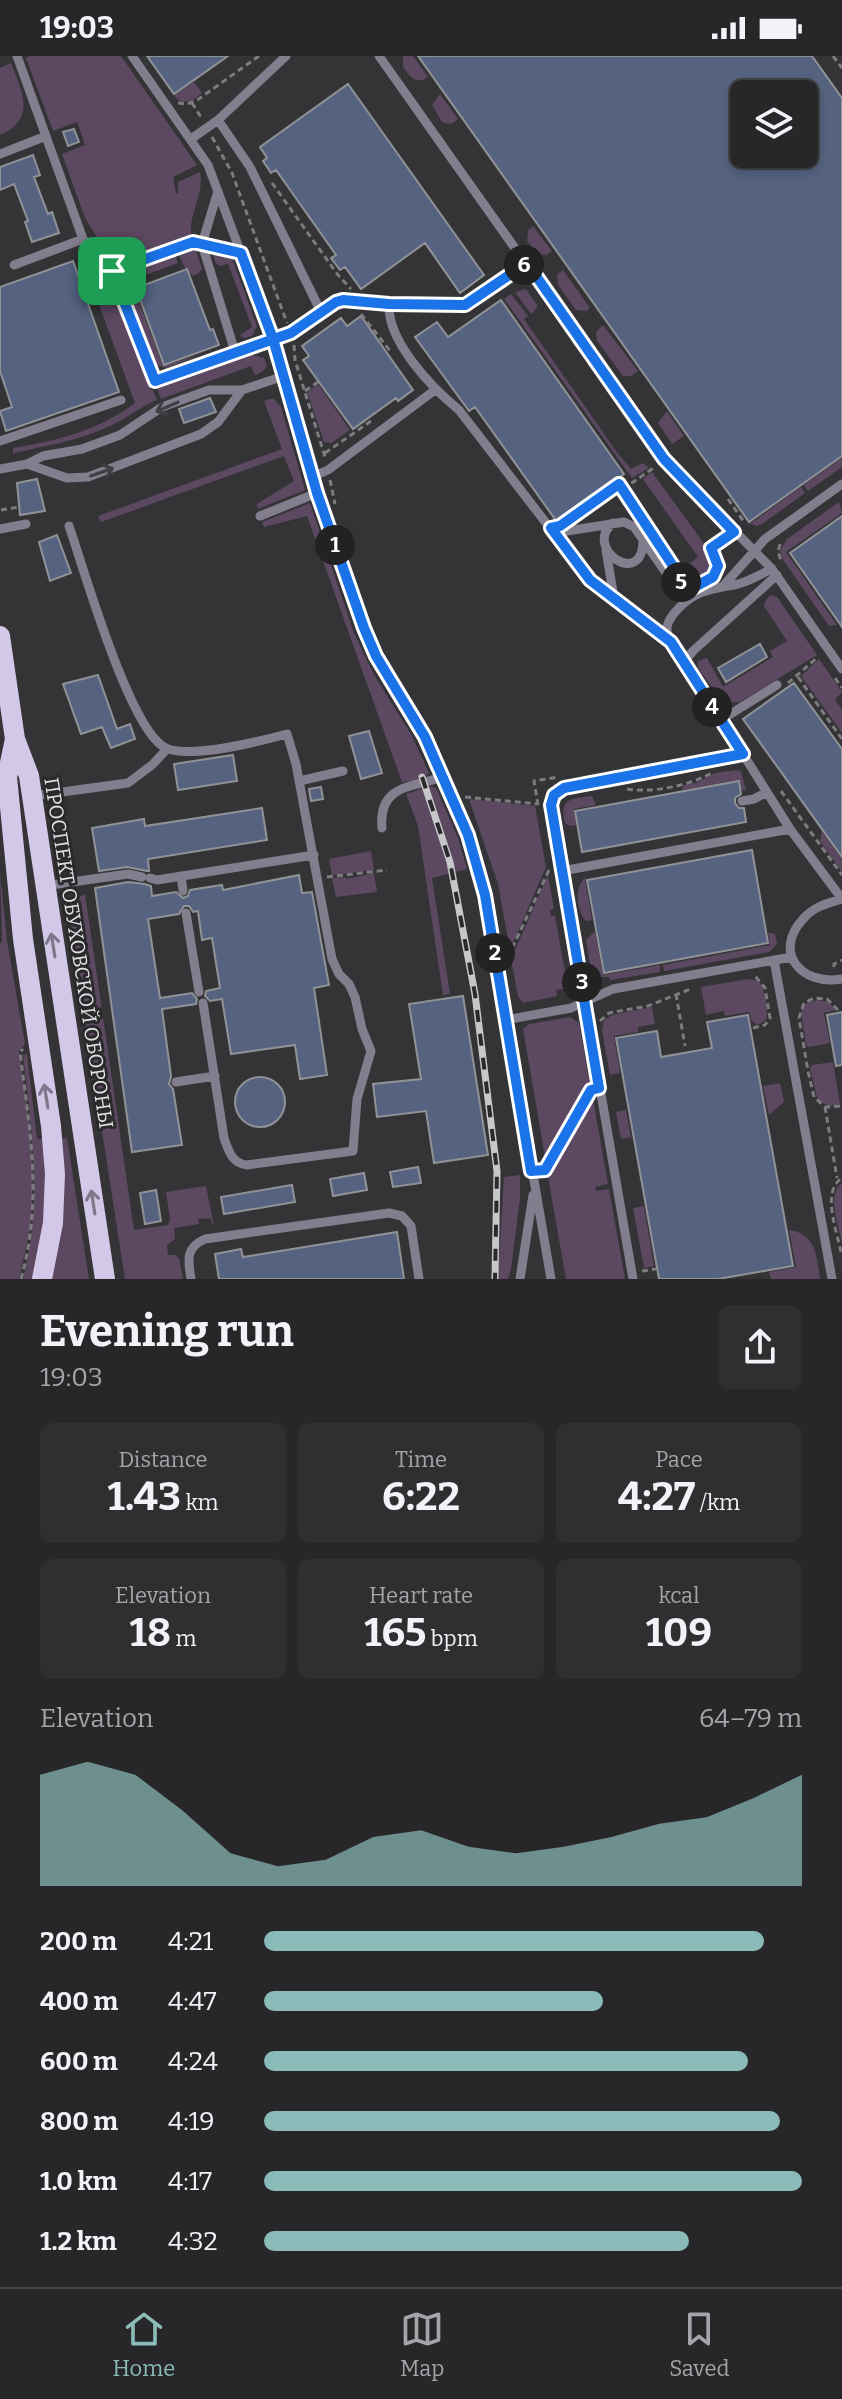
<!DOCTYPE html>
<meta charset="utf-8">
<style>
:root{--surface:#272729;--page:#2f2f31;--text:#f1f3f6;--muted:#a4a5a8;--line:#434446;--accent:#8bbbb9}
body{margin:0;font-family:Bitter,serif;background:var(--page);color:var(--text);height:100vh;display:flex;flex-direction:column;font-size:30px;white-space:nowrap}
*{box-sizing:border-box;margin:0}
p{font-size:26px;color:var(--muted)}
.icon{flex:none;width:44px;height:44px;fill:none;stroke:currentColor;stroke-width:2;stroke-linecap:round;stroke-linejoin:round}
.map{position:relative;height:1223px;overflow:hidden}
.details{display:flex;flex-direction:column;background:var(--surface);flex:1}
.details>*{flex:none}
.controls{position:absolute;left:730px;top:24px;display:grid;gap:16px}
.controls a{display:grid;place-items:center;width:88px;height:88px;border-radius:12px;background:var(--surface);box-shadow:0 4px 12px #0003,0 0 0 2px var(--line);font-size:40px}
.pin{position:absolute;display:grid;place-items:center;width:68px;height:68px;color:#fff;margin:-34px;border-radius:16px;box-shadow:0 4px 12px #0006}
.km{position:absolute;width:40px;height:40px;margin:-20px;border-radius:50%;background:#222;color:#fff;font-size:22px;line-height:40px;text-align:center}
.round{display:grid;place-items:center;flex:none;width:84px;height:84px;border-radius:12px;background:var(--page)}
.headline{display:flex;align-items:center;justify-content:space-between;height:136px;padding:0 40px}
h1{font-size:44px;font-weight:700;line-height:60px}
.stats{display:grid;grid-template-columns:repeat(3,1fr);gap:12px;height:136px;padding:8px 40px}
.stats div{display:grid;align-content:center;border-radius:12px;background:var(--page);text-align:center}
.stats b{font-size:40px;font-weight:700}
.stats small{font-size:22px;font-weight:400}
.stats p{font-size:22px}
.chart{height:224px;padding:16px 40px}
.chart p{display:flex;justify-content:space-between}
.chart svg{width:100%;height:144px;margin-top:8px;fill:var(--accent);opacity:.7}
ul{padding:0 40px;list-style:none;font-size:26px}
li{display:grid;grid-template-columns:128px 96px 1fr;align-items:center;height:60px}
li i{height:20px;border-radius:10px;background:var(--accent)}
.status{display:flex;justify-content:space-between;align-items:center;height:56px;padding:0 40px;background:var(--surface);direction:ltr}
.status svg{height:22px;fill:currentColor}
.menu{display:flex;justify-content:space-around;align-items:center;height:112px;border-top:2px solid var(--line);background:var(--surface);font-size:22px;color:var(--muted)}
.menu a{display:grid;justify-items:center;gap:4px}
.menu .selected{color:var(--accent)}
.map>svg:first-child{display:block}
.green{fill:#5c4861}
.building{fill:#556381;stroke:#909296;stroke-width:2;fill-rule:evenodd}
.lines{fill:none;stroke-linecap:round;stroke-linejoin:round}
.path{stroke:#7c7c7f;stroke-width:3;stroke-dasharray:6 4;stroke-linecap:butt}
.lane{stroke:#837e8d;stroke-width:9}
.primary{stroke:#d3c8e7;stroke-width:20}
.rail-casing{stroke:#c7c7c9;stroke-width:7}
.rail{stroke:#2a2a2d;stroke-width:4;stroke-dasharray:12;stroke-linecap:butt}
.oneway{stroke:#403f45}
.oneway2{stroke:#7e798a}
.route-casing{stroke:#fff;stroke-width:16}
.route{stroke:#1a73e8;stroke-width:10}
.labels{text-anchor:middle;stroke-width:6;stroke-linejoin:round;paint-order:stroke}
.street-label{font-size:20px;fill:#e1e1e3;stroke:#2a2a2d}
</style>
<div class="status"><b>19:03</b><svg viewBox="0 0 49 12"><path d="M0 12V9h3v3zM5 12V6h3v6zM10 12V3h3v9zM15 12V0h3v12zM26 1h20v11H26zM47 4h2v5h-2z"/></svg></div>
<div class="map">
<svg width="842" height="1223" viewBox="0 0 842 1223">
<rect width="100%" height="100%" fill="#343437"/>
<path class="green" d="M30,0h91l76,109 -24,12 3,16h2v-11l22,-10c5,23 -14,45 -8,67l-77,27 -30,-48 -23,-64 23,-9 -8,-23 -24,9 -27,-73z
M403,0h10l15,21c-12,8 -18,0 -25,-10z
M11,7c11,28 26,56 -11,72v-67z
M194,26l8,11 -10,8 -11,1 -7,-6z
M440,38l18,25 -7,5 -9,-2 -10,-17z
M533,170l19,25 -5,4 -9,-1 -11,-13 1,-10z
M194,188l8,25 -3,4 -6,3 -7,-6 -9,-19z
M174,195l4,12 -49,18 -7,-3 -4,-7z
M221,195l7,3 5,7 24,65 -5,10 -8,2 -4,-3 12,-8 -24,-63 -9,2 -4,-4 -2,-7z
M82,202h14l10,12 45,120h2l4,10c-17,7 -29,17 -45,25 -30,15 -66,21 -99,28v-5c44,-7 86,-18 122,-45z
M563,214l27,38 -4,3 -10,-1 -18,-25 -1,-10z
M526,233l12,17 -7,8 -16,-22z
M511,238l17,22 -4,3 92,132 15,18 12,-6 6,5 -17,10 -128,-179z
M138,243l25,67 40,-12 -37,14 -10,-3 -24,-64z
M603,269l35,46 -7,5h-8l-26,-35 -1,-9z
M250,298l14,4 3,8 -5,6 -7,3 -4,-9 -90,33 -4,-10z
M318,328l32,46 -19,13 -7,-1 -17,-50z
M270,343h4l7,8 24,83 -47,19 -1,-5 37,-23 -10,-25 -183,66 -3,-6 184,-67 -18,-48z
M667,355l17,25 -12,8 -14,-21z
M842,402v9l-34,24 -4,-6z
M652,416l64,88c2,14 -9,22 -21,27l-11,-3 -7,-11 21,-16 -55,-78z
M801,431l4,6 -43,31 -5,2 -7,-2z
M839,446l3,11 -56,39 51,73 -8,1 -45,-65 -4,-10 7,-12z
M310,447l44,130 19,40 39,63 17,37 -7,7 -20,2 -95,-266 -43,11 -2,-5z
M770,539l7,2 40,58 -77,47 -17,1 -25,-35v-7l9,-3 16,29 50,-30 -3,-6 17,-10 -23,-35 1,-4z
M819,603l23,33 -7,8 7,10v23l-41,-57z
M736,714l5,1 5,19 -4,1 -2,-11 -58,10 2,-5 12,-2 19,-10z
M430,730l6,2 22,50 9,31 -35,9 18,116 -7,1 -25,-169 -12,-32z
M592,740l4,9 -22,4 2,16 -6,1 -5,-3c-6,-25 6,-24 27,-27z
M469,743l66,7 11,61 -36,83 -12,-66z
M822,775l20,29v12l-22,-31z
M371,795l3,19 -42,5 -3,-16z
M0,816l7,69 18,103 -6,7 11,74 3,49 -2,51 -12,54h-19v-336l2,-1z
M374,817l3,19 -41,5 -4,-19 13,-1 1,2z
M548,819l6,34 -4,1 1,6h4l13,72 -12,2 1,6 -34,7 -5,-7 -7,-37z
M585,822l7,42 -6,1c-9,-10 -13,-33 -1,-43z
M85,838l49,336 34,-5 2,-6 -4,-27 40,-6 8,41 -4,-9 -12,1 1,5 -25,4 1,11 -8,6 1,10h7l4,3 4,21h-58l-57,-366 4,-13z
M595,875l8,44 57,-10v7l-50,8 -1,-3h-12l-6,-7 -5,-30z
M768,877l7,1 2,10 -8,8 -105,19 -1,-6 107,-20z
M748,923l11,2c6,10 11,30 6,40l-9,4 -1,-3h-3l-3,-10 -24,4 -1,-5 -18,4 -5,-28z
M817,944l12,2 7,8 -12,3 6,30 -21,4 -3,-2 -5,-35 6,-7z
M652,951l3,17 -17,3v5l-24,4 6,37 -10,2 -8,-45 2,-10 8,-5z
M570,961l9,6 11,63 -44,77 -23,-134 6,-5z
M27,998l10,85 30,-1 22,141h-66c19,-78 9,-146 0,-224z
M833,1006l7,42 -10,2 -12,-5 -8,-33 2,-3z
M780,1027l4,19 -15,13 -6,-29z
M592,1037l16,91 -13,3 1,4 13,-2 16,90h-59l-19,-108z
M626,1054l5,27 -10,2 -5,-27z
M520,1119v23l-9,71 -3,10h-10l6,-102z
M842,1127v61c-3,-18 -16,-50 0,-61z
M644,1150l10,60 -10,2 -11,-60z
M789,1174c27,3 28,27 31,49h-49l-2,-7 27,-5z"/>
<path class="building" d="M147,0h81l-54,38z
M418,0h394l30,42v358l-93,66zM744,38h60v60h-60z
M348,28l136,191 -24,18 -35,-50 -64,46 -16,-22 -5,3 -9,-12 5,-3 -60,-85 -5,3 -8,-12 4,-3 -7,-11z
M74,73l5,13 -11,4 -5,-14z
M33,99l7,20 -6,2 14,37 4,-2 7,21 -27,9 -7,-20 3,-1 -14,-37 -14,6v-23z
M73,205l46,131 -113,39 -6,-20 12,-4 -12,-36v-84z
M187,213l23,61 3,-1 6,16 -55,20 -28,-77z
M501,244l123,174 -67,48 -82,-115 -6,4 -54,-74 22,-15 11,15z
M361,260l52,74 -15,11 -2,-3 -43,31 -50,-69 6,-4 -7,-10 39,-28 6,8z
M210,342l6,14 -32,11 -5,-14z
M37,423l8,32 -25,4 -3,-32z
M842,460v111l-52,-74z
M57,479l14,38 -21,8 -11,-39z
M760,588l7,13 -41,25 -8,-14z
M98,619l19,54 13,-5 5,15 -24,9 -9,-21 -21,7 -18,-50z
M794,627l48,66v108l-99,-138z
M369,675l13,42 -21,6 -12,-43z
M233,699l4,26 -59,9 -4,-26z
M739,725l2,13 -6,4v5l4,5h5l2,14 -164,30 -7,-41z
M321,731l2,12 -12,2 -2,-12z
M262,752l5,32 -119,19 1,12h-2l-20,-4 -28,4 -7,-43 52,-9 1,7z
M752,794l16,93 -164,30 -17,-93z
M299,819l3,18 10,-1 17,93 -15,3 13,87 -27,4 -5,-34 -64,9 -9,-55 -12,2 -5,-5 1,-5 14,-3 -8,-50 -10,2 -4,-29 -5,1 -4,-6h-5l-5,8 -31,5 12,79 32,-5 5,6 -1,5 -34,5 9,67 -2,8 4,5 9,56 -50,7 -37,-264 33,-6 17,2 6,2 1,10 24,-4 7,6 5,-2 2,-6 32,-5 1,5z
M463,940l25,159 -54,8 -8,-52 -49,6 -4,-33 48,-5 -12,-75z
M842,956v53l-6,1 -9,-51z
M748,959l45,251 -75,13h-59l-43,-241 41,-7 4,26 51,-9 -5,-26z
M235 1046a25 25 0 1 1 50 0a25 25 0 1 1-50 0Z
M418,1111l3,16 -28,4 -3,-15z
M364,1117l3,17 -34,6 -3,-17z
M292,1129l3,17 -71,12 -3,-17z
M156,1134l5,31 -16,3 -5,-31z
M397,1176l7,47h-185l-4,-25 26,-5 2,8z"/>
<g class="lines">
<path class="path" d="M833,0l9,12
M178,47l8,1 10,-3 63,-45
M192,47l9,14
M212,81l20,36 55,150
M272,127l66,92 13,14
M123,211l68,-25
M361,258l30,38
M294,289l1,15 30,97
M305,335l13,-9
M325,397l49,-34
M330,424l5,24
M623,433l32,-22
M728,443l16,23
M1,454l18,-3
M571,462l48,-34 21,32
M780,488l-2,8 3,8
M715,519l3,-15 -7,-12 15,-10
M798,621l44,62
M835,622l7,10
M788,627l30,-26
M627,733c27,4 60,-3 85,-16
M781,735l61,84
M465,741l73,7
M538,749l-4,-24 25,-4
M327,821l60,-7
M508,901l42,-89
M834,911v-3l8,-4
M676,938l9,52
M838,954l-11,-11 -13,-1 -10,5 -5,15 9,53 6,26 11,10 16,-1
M600,965l9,-8 39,-7 45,-18
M753,972l12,-3 5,-7 -5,-30 -10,-12
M825,1051l12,71
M543,1114l45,-75
M841,1196c-4,-21 -20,-61 1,-74
M642,1215l14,-2
M21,1223c22,-80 9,-146 -1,-227l3,-3"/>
<path class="lane" d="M17,0l66,183 20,17 9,15 43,110 136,-48 45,-31 7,-2 46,4 76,1 62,-42
M132,0l76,109 65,174 44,154 47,135 12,28 35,56 32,65 25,58 17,60 66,384
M379,0l285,403 108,110 70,100
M218,64l32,47 71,145
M191,83l27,-19 68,-64
M0,98l46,-18
M218,135l-16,53 33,108
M14,209l69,-26
M389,248c-2,37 42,83 70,106l131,170 81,62
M0,385l121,-41
M27,408l40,14 21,-1 113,-43 17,-12 24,-32
M0,413l27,-5 16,-8 39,-7 38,-14 42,-28 47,-17h33l42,-14
M312,421l16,-7 107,-80
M260,460l57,-23
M613,467c-31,25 30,67 30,17
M69,470c15,43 61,206 97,222 24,11 95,-7 121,-14l9,30 36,195 7,15 10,10 6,13 7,32 9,22 -14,48 -4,52 -106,14c-15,-2 -18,-13 -23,-27l-21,-135
M551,472l16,3 57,-9 10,5 44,63 9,5h8
M0,473l26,-5
M606,494l8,48
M724,529l41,-46 77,-55
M686,613l1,-11 6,-7 84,-76
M721,664l56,-35
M743,698c-14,-21 -79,-107 -76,-127 2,-12 19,-27 29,-32 13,-7 28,-8 42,-11 12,-3 23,-10 34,-15
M299,725l44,-10
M33,740l95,-13 24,-18 15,-16
M742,745l12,-2 13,-7
M382,772c-4,-43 30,-41 61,-51
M562,815l228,-42
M181,820l2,15
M150,822l7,2 157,-25
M44,830l84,-12 14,3
M842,843c-14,4 -29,8 -39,20 -31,34 -1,67 39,60
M186,857l13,79
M774,904l58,319
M505,964l66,-12 42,-19 179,-32
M176,1026l39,-6
M191,1223c-3,-19 -6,-31 14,-40l184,-26 13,3 9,10 8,53
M520,1223l13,-84
M633,1223l-82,-474 3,-10 10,-7 179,-34 47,75 52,70"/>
<path class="primary" d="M0,580l15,103 14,37 76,503
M15,683l-8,38 16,162 28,187 4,48 -2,49 -11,56"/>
<g class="rail-casing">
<path id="rail" d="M422,721l28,85 25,132 22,177 -2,108"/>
</g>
<use href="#rail" class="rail"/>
</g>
<defs><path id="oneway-shaft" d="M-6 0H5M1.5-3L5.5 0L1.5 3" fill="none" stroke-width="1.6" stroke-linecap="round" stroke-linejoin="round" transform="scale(2)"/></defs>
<g class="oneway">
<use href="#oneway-shaft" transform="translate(167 351) rotate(156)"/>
<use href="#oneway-shaft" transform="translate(102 416) rotate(-19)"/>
</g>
<g class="oneway2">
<use href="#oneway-shaft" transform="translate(53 889) rotate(-99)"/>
<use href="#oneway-shaft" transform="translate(46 1040) rotate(-99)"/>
<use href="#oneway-shaft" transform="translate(93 1146) rotate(-99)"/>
</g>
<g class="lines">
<g class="route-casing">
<path id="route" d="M112,215l81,-29 48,11 32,86 44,154 47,135 12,28 49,81 43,98 17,60 46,276 14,-1 46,-80 8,-2 -48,-283 3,-10 10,-7 179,-34 -72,-112 -81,-62 -39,-52 9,-2 59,-42 56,85v4l8,12 8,4 22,-12 5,-11 -7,-18 23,-16 -70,-73 -137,-196 -62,42 -76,-1 -46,-4 -7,2 -45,31 -136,48 -43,-110"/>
</g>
<use href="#route" class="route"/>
</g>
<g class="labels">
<g class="street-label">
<text transform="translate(79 897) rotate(81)" y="7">ПРОСПЕКТ ОБУХОВСКОЙ ОБОРОНЫ</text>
</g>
</g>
</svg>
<div class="controls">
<a><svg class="icon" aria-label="layers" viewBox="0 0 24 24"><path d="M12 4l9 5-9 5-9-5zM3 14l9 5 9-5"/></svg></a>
</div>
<div class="pin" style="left:112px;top:215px;background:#1e9e55"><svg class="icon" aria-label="arrive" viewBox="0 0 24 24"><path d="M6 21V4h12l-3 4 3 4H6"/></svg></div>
<b class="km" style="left:335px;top:489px">1</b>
<b class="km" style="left:495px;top:897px">2</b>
<b class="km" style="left:582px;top:926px">3</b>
<b class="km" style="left:712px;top:651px">4</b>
<b class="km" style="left:681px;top:526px">5</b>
<b class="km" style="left:524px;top:209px">6</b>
</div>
<section class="details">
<div class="headline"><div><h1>Evening run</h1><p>19:03</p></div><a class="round"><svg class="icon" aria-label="share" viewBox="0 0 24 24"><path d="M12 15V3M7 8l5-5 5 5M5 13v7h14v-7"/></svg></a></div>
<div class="stats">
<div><p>Distance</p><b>1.43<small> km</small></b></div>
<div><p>Time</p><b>6:22</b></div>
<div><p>Pace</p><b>4:27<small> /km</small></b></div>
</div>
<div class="stats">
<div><p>Elevation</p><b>18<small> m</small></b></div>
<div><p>Heart rate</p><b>165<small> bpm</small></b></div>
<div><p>kcal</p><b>109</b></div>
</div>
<div class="chart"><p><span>Elevation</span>64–79 m</p>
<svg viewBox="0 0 160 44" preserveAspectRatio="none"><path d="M0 44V10L10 6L20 10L30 21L40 34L50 38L60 36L70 29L80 27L90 32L100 34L110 32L120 29L130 25L140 23L150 17L160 10V44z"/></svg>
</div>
<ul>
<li><b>200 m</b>4:21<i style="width:93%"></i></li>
<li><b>400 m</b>4:47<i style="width:63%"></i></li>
<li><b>600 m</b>4:24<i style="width:90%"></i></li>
<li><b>800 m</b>4:19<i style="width:96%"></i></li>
<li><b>1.0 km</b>4:17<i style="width:100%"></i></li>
<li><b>1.2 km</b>4:32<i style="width:79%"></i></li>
</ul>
</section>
<nav class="menu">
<a class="selected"><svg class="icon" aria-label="home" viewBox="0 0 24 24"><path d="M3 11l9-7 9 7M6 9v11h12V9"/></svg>Home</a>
<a><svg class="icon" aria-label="map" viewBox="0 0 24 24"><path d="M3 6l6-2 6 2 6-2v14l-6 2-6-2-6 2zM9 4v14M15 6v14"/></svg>Map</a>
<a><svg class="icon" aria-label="saved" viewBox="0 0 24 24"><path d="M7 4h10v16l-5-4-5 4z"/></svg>Saved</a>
</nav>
